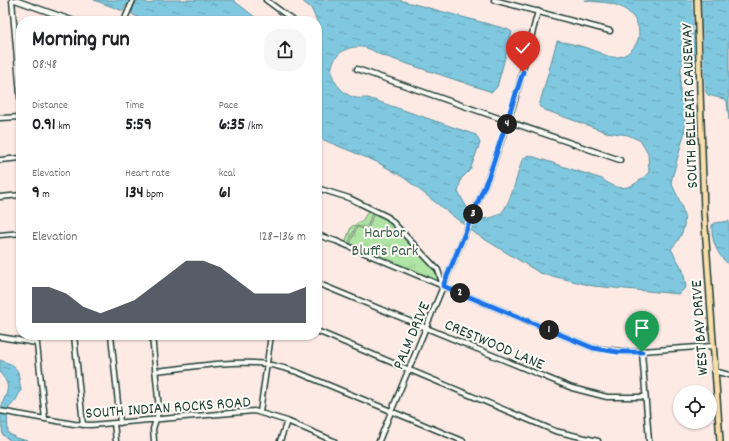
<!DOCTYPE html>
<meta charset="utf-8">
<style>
:root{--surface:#fff;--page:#f6f6f6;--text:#202124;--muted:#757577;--accent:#111827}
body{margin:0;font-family:Dekko,sans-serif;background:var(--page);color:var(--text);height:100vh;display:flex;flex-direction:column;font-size:15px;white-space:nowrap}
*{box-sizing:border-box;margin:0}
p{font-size:13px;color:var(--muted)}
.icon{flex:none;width:22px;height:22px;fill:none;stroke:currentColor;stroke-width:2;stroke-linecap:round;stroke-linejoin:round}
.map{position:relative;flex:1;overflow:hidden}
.panel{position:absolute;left:16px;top:16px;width:306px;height:324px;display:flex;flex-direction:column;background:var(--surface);border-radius:16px;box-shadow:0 1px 3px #0004}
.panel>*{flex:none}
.fabs{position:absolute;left:673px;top:385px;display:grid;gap:8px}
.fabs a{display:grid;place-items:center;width:44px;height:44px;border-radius:50%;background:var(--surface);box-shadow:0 1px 3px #0004;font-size:20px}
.pin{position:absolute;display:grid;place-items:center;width:34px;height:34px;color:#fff;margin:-41px -17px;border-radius:50% 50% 50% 0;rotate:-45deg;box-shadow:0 0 4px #0007}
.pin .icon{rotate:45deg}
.km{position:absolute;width:20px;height:20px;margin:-10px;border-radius:50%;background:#222;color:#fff;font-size:11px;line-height:20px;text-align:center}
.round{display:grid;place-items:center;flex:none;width:42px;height:42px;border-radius:16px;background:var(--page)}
.overview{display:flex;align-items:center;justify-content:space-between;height:68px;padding:0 16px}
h1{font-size:22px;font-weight:700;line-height:30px}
.metrics{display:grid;grid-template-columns:repeat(3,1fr);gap:6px;height:68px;padding:4px 16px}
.metrics div{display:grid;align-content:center}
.metrics b{font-size:17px;font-weight:700}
.metrics small{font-size:11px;font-weight:400}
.metrics p{font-size:11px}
.chart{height:112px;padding:8px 16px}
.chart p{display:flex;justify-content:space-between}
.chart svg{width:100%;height:72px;margin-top:4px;fill:var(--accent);opacity:.7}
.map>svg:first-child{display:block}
.grass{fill:url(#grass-tufts);stroke:#68906c}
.water{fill:url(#water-ripples);stroke:#59909b}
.pier{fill:#fdeae5}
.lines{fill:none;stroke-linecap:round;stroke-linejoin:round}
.minor-casing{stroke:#1f3d34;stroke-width:7}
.major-casing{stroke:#1f3d34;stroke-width:8}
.minor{stroke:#fdfcf7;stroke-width:4}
.major{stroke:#f8deab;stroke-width:5}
.route-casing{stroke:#fff;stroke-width:8}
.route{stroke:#1a73e8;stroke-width:5}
.labels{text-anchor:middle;stroke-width:4;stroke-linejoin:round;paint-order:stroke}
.street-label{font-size:16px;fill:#1f3d34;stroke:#fdfcf7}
.park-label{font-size:16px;fill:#3c5e4b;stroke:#fdfcf7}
</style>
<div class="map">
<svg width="729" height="441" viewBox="0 0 729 441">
<defs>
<pattern id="grass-tufts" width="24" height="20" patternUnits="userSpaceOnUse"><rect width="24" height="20" fill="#b0e4a5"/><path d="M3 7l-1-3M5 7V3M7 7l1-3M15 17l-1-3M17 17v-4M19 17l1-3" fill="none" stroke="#97c48f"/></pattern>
<pattern id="water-ripples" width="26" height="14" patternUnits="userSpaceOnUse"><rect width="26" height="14" fill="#80c8e0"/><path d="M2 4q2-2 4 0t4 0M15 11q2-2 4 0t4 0" fill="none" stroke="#68a4b6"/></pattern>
</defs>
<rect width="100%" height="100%" fill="#fdeae5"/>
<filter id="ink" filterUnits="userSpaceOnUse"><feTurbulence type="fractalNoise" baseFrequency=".025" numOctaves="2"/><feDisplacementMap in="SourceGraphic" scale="8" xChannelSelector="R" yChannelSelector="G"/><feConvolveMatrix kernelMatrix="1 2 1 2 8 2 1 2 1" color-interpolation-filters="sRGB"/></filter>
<g filter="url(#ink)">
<path class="grass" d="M369,209l4,1 -6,18 -11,-2 -8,18 -3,-1 6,-16 12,-7z
M375,209l13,8 50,53 5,16 -94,-40 8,-19 11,3z"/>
<path class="water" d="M94,0h34l6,4 5,-4 11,4 6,-4h77l27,21h-115l-13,-7 1,-7 -4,-2 -4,1 -2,5z
M301,0h98l108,29 5,3 -15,55 -5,5 -114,-38c-26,-21 -63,8 -38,34 4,4 8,8 13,9 4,2 11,1 15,1l108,37 4,8 -10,27 -9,9 -3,13 11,19 -1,4c11,6 30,5 37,-7 7,-11 13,-35 17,-48l6,-5 74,24c20,15 31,9 47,-7l-1,-19 -7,-12 -13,-6 -22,-3 -61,-22 -6,-4 18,-65c12,2 26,5 38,10 8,3 14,7 23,6 8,-1 16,-8 19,-15 7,-16 -6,-32 -21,-37 -10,-4 -21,-2 -31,-5h144v120l-2,-19 -3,-2 -16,-4 -4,-6 -5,-26c-7,-3 -13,-2 -18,3l-1,27 5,14v24l-14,51c12,27 23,42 0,67l12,21 3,17 -7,7 -86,-8 -53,-13 -64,-39 -73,-57 -26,-15 -58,-24 -2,-2v-115l-6,-13z
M729,221v44c-12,-10 -18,-25 -17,-40l3,-2z
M0,360l13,5 5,7 3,18 -5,10 -9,10 1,23 8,5 12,3h-17l-8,-6c-1,-8 -3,-16 -2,-25 2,-16 14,-21 -1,-37z"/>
<path class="pier" d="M692,0h9l4,94 -3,-5 -5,-25 -2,-1z"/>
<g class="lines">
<g class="minor-casing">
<path id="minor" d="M12,0l9,107
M15,0l59,21
M266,0l27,20
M494,0l116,31
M124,21l9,-21
M357,69l263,91
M0,118l21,-1
M0,160l21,-2
M317,188l32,10 39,19 50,53 5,16 150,62 35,4 84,-6
M0,197l21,-2
M0,235l21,-2
M317,235l19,6 107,45
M317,283l255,105 35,9h38
M317,331l238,100 43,10
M36,335l9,84
M74,335l9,90
M111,335l9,88
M152,335l7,75 -6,19 1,12
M0,337l36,6
M642,352l7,89
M155,371c32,-3 67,-10 100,-8 14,0 29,5 42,9l166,69
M714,371l15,4
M0,411l74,13 17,1 163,-14 33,10 47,20
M260,412l11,-77
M114,423l2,18
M280,441l7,-20
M379,441l111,-268 25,-73 23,-89"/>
</g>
<g class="major-casing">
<path id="major" d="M697,0l7,212 16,229"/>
</g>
<use href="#minor" class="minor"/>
<use href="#major" class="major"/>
</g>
</g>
<g class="lines" filter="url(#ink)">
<g class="route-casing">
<path id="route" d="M523,72l-33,101 -47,113 150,62 25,4h24"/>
</g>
<use href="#route" class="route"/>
</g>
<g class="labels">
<g class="street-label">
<text transform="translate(688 106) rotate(-92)" y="6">SOUTH BELLEAIR CAUSEWAY</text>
<text transform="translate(698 328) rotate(-94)" y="6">WEST BAY DRIVE</text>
<text transform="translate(410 335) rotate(-67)" y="6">PALM DRIVE</text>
<text transform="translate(495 343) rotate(23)" y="6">CRESTWOOD LANE</text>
<text transform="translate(168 406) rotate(-4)" y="6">SOUTH INDIAN ROCKS ROAD</text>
</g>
<g class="park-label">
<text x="385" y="237">Harbor<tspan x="385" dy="18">Bluffs Park</tspan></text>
</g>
</g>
</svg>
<div class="fabs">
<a><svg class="icon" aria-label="locate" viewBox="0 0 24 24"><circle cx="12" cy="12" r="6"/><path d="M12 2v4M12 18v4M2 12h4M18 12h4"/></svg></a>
</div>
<div class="pin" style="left:642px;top:352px;background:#1e9e55"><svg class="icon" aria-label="arrive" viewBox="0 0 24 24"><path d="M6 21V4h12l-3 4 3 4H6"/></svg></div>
<div class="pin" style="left:523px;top:72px;background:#d93025"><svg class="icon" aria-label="check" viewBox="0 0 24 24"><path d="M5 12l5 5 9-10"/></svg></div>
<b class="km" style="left:549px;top:330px">1</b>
<b class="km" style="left:460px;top:293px">2</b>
<b class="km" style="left:473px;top:214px">3</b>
<b class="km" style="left:507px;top:124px">4</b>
<section class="panel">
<div class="overview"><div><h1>Morning run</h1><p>08:48</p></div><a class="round"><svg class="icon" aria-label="share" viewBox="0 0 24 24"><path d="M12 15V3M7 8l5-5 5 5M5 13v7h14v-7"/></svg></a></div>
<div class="metrics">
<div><p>Distance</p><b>0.91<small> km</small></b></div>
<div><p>Time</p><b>5:59</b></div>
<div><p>Pace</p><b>6:35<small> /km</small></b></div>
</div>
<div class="metrics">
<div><p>Elevation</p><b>9<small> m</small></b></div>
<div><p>Heart rate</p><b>134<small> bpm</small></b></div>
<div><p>kcal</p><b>61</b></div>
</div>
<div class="chart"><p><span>Elevation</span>128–136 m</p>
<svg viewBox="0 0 160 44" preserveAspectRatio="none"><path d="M0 44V22L10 22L20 26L30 34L40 38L50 34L60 30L70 22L80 14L90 6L100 6L110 10L120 18L130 26L140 26L150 26L160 22V44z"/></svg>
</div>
</section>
</div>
